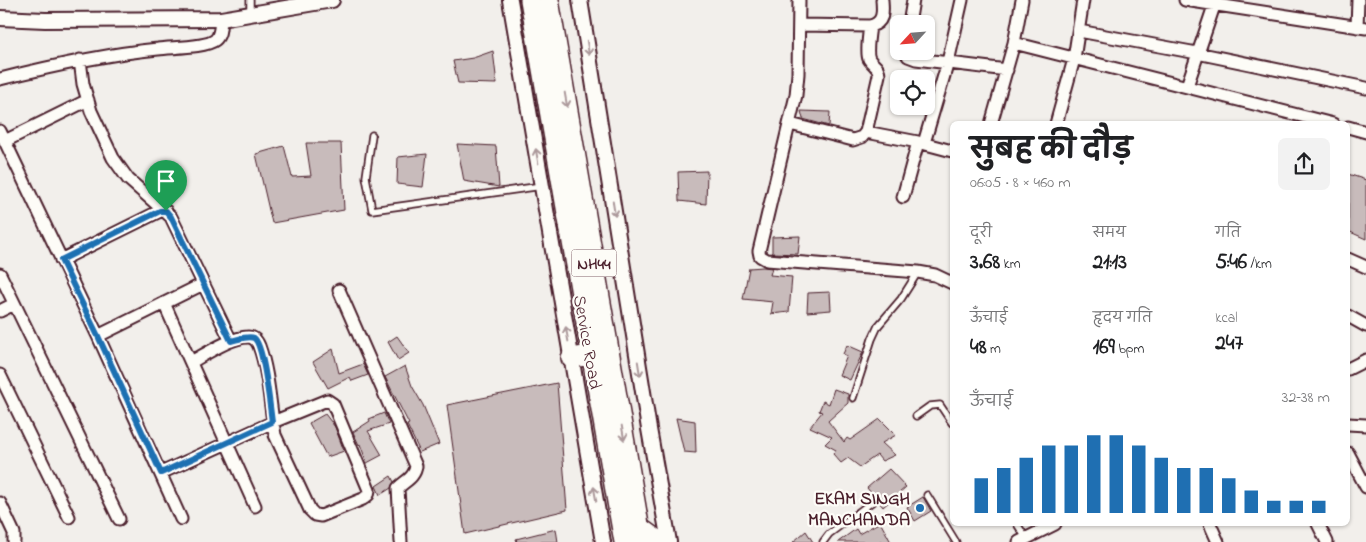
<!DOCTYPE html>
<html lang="hi">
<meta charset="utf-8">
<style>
:root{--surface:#fff;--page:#f2f2f2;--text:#202124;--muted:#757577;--accent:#1f6fb2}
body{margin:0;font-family:"Indie Flower","Playpen Sans Deva",sans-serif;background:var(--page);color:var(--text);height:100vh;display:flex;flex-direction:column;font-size:19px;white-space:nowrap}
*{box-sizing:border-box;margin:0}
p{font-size:16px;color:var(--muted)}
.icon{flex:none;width:28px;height:28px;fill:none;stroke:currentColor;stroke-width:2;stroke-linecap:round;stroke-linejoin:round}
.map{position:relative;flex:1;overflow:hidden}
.drawer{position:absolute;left:950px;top:121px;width:400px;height:405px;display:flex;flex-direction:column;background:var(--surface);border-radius:8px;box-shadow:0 1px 4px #0004}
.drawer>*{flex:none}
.needle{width:32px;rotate:244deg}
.tools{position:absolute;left:890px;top:15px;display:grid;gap:10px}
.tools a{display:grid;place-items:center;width:45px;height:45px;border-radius:8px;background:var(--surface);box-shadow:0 1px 4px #0004;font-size:25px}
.pin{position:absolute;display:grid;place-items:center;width:42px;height:42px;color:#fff;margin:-51px -21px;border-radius:50% 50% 50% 0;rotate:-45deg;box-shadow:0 0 5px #0007}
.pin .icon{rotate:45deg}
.round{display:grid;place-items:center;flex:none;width:52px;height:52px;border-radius:8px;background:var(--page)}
.headline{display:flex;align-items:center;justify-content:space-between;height:85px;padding:0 20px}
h1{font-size:28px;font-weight:700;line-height:38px}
.stats{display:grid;grid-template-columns:repeat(3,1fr);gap:8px;height:85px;padding:5px 20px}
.stats div{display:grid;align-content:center}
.stats b{font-size:21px;font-weight:700}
.stats small{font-size:14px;font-weight:400}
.stats p{font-size:14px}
.chart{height:140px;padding:10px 20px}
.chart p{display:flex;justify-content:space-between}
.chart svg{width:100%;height:90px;margin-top:5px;stroke:var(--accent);stroke-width:6}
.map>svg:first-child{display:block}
.building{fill:#c8bbbb;stroke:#4a1f2b}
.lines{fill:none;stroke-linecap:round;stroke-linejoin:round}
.service-casing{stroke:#4a1f2b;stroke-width:9}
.minor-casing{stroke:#4a1f2b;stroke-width:15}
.tertiary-casing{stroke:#4a1f2b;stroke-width:18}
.trunk-casing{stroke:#4a1f2b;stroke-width:22}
.service{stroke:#fdfcf7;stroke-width:5.5}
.minor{stroke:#fdfcf7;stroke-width:11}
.tertiary{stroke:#fdfcf7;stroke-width:14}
.trunk{stroke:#fdfcf7;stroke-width:19}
.oneway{stroke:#ac999b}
.route-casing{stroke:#fff;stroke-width:10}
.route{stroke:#1f6fb2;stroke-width:6}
.poi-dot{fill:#1f6fb2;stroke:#fdfcf7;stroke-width:2}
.labels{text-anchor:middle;stroke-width:4.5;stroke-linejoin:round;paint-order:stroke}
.shield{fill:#fdfcf7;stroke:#806168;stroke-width:1}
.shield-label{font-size:16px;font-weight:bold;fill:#4a1f2b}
.street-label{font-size:18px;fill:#4a1f2b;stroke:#fdfcf7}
.poi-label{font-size:18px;font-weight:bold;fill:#4a1f2b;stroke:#fdfcf7;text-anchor:end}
</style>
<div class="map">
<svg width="1366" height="542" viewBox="0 0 1366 542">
<rect width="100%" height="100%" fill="#f2efeb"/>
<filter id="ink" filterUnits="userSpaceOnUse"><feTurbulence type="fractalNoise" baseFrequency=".02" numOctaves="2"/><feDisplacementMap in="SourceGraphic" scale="10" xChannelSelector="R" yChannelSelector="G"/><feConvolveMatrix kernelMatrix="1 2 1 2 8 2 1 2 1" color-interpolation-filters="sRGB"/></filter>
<g filter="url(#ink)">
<path class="building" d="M493,51l4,33 -39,-1 -5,-22 20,-3z
M801,111l29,1 -1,14 -26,-7z
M306,143h35l3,67 -72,13 -16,-69 28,-8 8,31 19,-1z
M457,144l39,2 3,41 -35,-6z
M427,154l-4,33 -26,-3 1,-27z
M707,171l-1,33 -27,-3 -1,-29z
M1348,174l18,6v59l-18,-8z
M800,236l-2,18 -26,-1v-16z
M763,267l9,1 -2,7 22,2 -3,35 -18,2 2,-12 -30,-3 6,-31z
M830,292l1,18 -24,2 1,-19z
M397,336l12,17 -11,7 -10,-18z
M847,345l16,7 -13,28 -11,-5 8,-19 -4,-2z
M333,349l6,24 24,-9 5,11 -16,6 -2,-4 -22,11 -15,-26z
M405,366l7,20 11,19 16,39 -19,8 -13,-27 2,-1 -24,-47z
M557,383l10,127 -102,24 -18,-129z
M834,389l14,5v9l-20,18 16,21 3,-4 3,2 30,-21 16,16 -14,8 13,12 -13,6 -5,-6 -17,12 -12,-9 -7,5 -8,-9 3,-4 -11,-6 7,-7 -22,-10 12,-15 -3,-1 4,-10 6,3z
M384,413l5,11 -21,7 14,24 -15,8 -7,-19 -1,1 -6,-13 17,-11 -1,-2z
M325,414l10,13 9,24 -17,6 -18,-34z
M676,418l19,3 1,32 -12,-1z
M889,469l17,18 -23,20 -16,-19z
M391,476l3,6 -3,6 -11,7 -4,-9z
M923,497l8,14 -16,10 -8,-14z
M880,522l11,20h-53l18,-13 3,5z
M556,529l2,13h-41l-1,-3z
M806,531l7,11h-20z"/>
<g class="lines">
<g class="service-casing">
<path id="service" d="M250,13v-13
M372,135l-6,42 6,33 170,-24
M853,398l19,-59 6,-13 23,-27 17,-27
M916,416l14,-10 10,-1 12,18
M927,495l29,47
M1017,524l9,14
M823,542l6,-8 43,-32"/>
</g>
<g class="minor-casing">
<path id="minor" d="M799,0l-1,74 -2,21 -37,156 1,5 7,4 151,12 17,3 17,8
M1185,0l181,28
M909,24l4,-24
M799,25l71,1c14,-3 13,-14 12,-26
M1357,27l1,-27
M1079,31l118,22 169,35
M1014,43l319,81
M905,51l3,5 8,3 91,11
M80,60l3,24 8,27 22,47 15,21 43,38 60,124
M0,79c52,-13 105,-25 158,-30 13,-2 47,-1 57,-9 6,-5 5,-14 6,-21
M1187,86l29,-86
M790,124l63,16 9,-3 4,-5 13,-57c0,-9 -6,-9 -10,-16 -3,-6 0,-26 1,-33
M991,124l23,-81 8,-43
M1056,124l18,-65 9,-59
M1348,127l18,5
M0,131l98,205 83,183
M866,132l52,10 34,9
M5,141l83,-41
M924,143l24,-81 14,-62
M903,197l15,-55
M1348,259l18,8
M61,260l99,-49h6
M0,274l119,245
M339,290l77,176c-1,11 -11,15 -18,22l3,54
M164,303l91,203
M0,311l14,-7
M1348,316l18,10
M98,336l105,-52
M1348,369l18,-9
M0,375l69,142
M1348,424l18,1
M1348,453l18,34
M161,473l112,-51 54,-22 6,4 36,86 -1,5 -5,4 -42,17 -6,-1 -5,-5 -35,-75c-5,-28 -6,-62 -16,-89 -2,-5 -5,-9 -11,-9 -17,0 -42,17 -57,25
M0,503l14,30v9
M1210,524l8,18
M1318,524l9,18
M1019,542l36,-18"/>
</g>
<g class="tertiary-casing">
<path id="tertiary" d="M510,0l93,542
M580,0l69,429 20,113
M0,18l45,2 176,-1 111,-19"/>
</g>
<g class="trunk-casing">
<path id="trunk" d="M530,0l94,542
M549,0l93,542
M571,358l21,-3
M639,527l21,15"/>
</g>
<use href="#service" class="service"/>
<use href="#minor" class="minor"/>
<use href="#tertiary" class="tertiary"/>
<use href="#trunk" class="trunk"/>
</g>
<defs><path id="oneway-shaft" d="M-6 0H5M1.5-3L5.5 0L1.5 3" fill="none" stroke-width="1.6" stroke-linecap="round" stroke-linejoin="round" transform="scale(1.25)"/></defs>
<g class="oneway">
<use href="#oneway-shaft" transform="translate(588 48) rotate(81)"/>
<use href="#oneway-shaft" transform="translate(566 100) rotate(80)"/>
<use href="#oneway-shaft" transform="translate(537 156) rotate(-100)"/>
<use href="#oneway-shaft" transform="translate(614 209) rotate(81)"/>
<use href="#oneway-shaft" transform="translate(567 334) rotate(-100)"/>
<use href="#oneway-shaft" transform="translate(639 369) rotate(81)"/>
<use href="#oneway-shaft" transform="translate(623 433) rotate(80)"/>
<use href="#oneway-shaft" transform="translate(595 494) rotate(-100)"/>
</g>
</g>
<g class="lines" filter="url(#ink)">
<g class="route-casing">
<path id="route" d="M160,211h6l5,6 60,124c6,-1 17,-6 23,-3 10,7 16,70 18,84l-111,51 -63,-137 -37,-76z"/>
</g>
<use href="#route" class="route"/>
</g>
<circle class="poi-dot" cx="920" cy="508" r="5"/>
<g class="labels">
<rect class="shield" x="571.5" y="249.5" width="45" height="27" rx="4"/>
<g class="shield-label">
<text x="594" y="269">NH44</text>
</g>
<g class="street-label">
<text transform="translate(588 342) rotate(80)" y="6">Service Road</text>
</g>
<g class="poi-label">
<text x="910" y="504">EKAM SINGH<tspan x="910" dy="21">MANCHANDA</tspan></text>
</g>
</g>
</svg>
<div class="tools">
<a><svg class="needle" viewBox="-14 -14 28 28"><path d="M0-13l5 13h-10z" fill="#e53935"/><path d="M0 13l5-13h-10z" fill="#757577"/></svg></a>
<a><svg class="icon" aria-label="locate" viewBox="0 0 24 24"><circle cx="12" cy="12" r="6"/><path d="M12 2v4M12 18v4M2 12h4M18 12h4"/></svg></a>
</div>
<div class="pin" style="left:166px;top:211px;background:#1e9e55"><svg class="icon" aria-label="arrive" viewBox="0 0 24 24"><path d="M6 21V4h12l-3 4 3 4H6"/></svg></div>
<section class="drawer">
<div class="headline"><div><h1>सुबह की दौड़</h1><p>06:05 · 8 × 460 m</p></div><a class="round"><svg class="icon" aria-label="share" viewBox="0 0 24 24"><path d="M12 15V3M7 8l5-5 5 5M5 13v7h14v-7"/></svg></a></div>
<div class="stats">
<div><p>दूरी</p><b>3.68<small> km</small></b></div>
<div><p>समय</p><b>21:13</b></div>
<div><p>गति</p><b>5:46<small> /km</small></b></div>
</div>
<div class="stats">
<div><p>ऊँचाई</p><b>48<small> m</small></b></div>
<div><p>हृदय गति</p><b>169<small> bpm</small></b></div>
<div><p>kcal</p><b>247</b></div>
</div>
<div class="chart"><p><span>ऊँचाई</span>32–38 m</p>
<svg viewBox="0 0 160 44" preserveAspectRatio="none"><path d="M5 44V27M15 44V22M25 44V17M35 44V11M45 44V11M55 44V6M65 44V6M75 44V11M85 44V17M95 44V22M105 44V22M115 44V27M125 44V33M135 44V38M145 44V38M155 44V38"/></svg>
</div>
</section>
</div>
